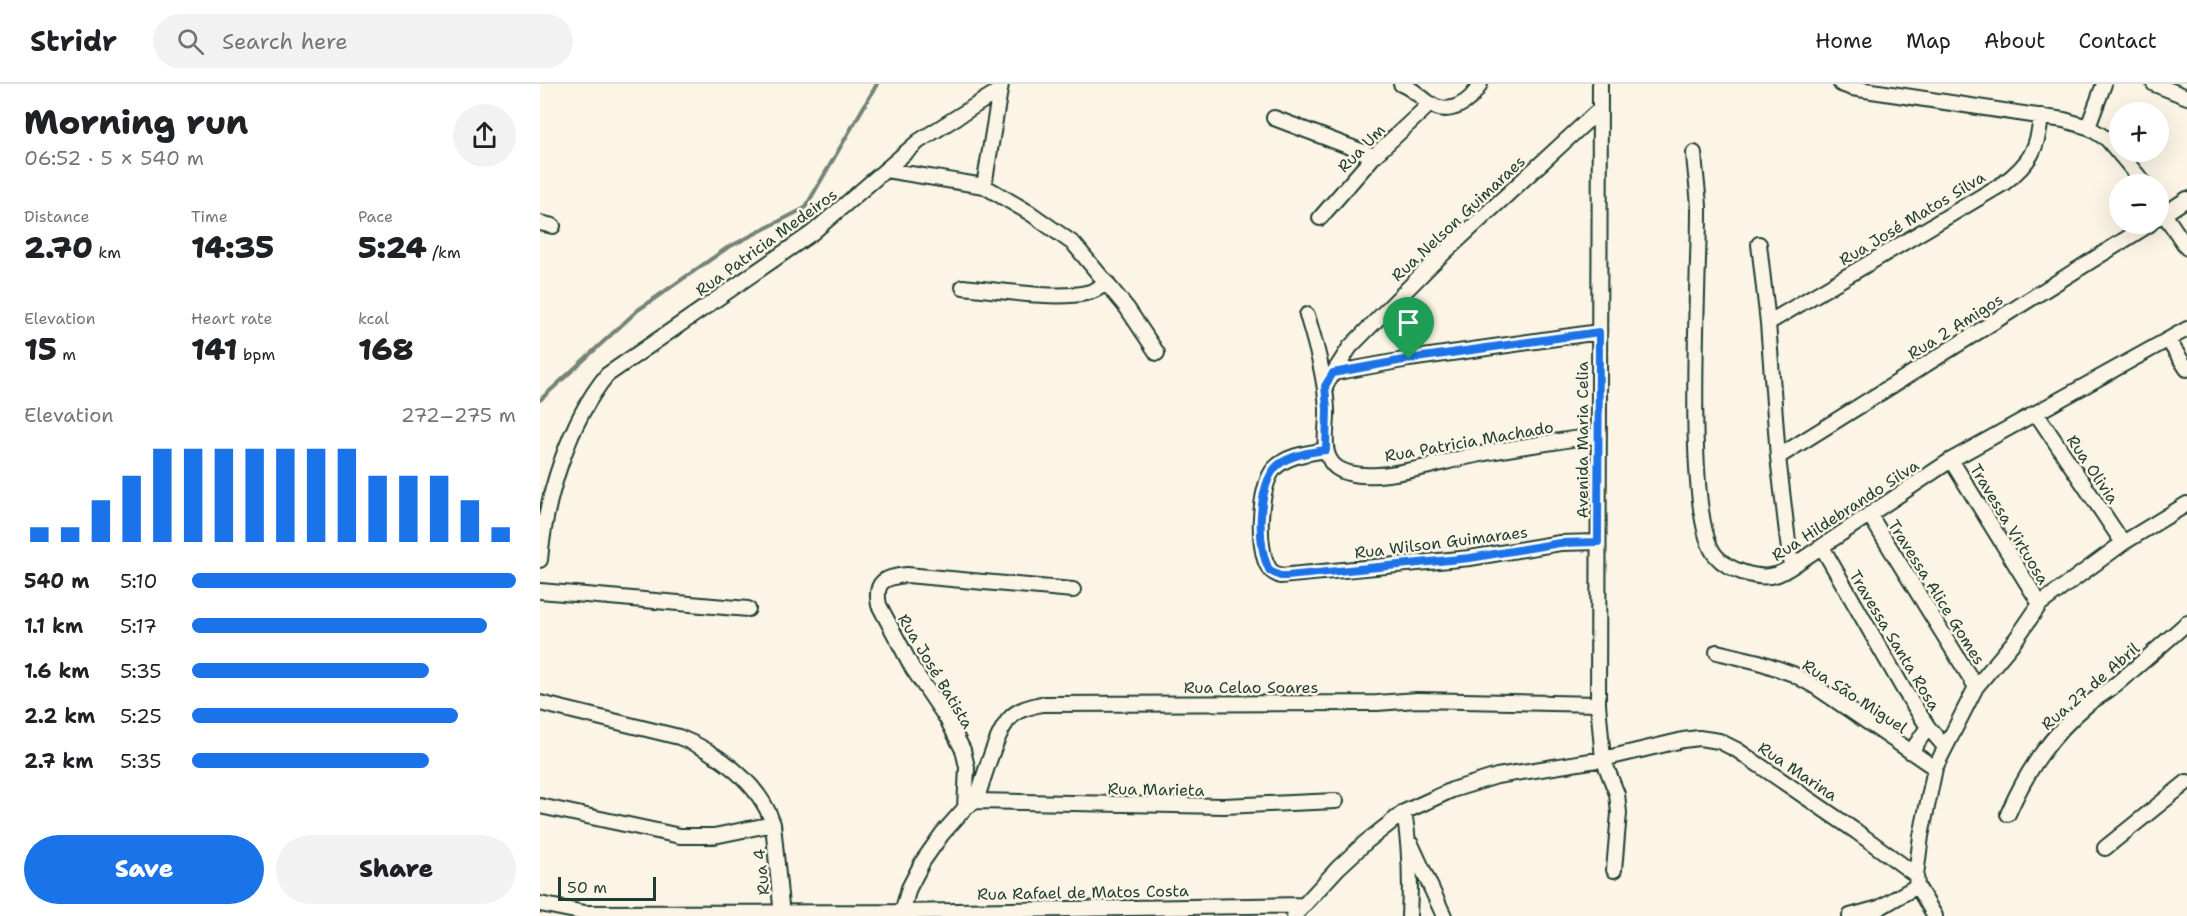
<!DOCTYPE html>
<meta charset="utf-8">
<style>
:root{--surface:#fff;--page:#f2f2f2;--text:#202124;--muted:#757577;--line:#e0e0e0;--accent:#1a73e8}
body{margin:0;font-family:"Shantell Sans",sans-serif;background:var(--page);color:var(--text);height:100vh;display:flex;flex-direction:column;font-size:22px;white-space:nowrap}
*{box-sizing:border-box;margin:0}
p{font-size:20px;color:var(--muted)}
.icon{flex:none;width:33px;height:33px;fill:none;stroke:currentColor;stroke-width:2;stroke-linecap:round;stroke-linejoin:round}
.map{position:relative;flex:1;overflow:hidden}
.drawer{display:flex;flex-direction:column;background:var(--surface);width:540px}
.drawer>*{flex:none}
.tools{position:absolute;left:1569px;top:18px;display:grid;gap:12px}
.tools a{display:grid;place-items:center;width:60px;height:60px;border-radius:50%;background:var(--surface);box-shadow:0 6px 24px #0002;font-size:30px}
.scale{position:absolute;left:18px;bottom:15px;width:98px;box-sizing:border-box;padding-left:6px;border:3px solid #1f3d34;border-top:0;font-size:16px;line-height:21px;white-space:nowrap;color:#1f3d34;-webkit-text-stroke:4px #fcf5e5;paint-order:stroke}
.pin{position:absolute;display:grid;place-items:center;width:51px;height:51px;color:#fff;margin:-62px -26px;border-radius:50% 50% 50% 0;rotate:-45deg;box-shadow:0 0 6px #0007}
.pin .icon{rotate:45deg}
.round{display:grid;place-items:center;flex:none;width:63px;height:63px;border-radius:32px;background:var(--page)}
.overview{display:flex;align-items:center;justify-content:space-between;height:102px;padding:0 24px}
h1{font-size:33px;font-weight:800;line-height:45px}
.metrics{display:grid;grid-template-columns:repeat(3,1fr);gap:9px;height:102px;padding:6px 24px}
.metrics div{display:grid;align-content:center}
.metrics b{font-size:30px;font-weight:800}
.metrics small{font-size:16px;font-weight:400}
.metrics p{font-size:16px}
.chart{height:168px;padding:12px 24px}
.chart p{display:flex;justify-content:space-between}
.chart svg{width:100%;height:108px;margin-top:6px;stroke:var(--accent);stroke-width:6}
.cta{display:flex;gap:12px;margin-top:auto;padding:12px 24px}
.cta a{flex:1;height:69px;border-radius:36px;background:var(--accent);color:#fff;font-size:24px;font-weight:800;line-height:69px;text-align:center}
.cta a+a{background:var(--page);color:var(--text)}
ul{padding:0 24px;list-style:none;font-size:20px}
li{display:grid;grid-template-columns:96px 72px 1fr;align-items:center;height:45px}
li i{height:15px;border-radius:8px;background:var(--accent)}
header{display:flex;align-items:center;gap:36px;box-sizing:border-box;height:84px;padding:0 30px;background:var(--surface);border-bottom:2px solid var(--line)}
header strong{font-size:28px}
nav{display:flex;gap:33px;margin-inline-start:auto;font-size:21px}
.search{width:420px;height:54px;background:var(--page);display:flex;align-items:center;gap:15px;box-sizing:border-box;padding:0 21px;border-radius:33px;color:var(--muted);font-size:22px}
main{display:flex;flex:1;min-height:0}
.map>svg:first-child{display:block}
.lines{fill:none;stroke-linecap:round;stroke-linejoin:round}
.stream{stroke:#758479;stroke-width:4}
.street-casing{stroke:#1f3d34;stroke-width:18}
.street{stroke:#fcf5e5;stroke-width:14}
.route-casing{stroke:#fff;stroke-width:12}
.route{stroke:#1a73e8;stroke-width:8}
.labels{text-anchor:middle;stroke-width:5;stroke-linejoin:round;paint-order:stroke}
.street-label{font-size:16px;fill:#1f3d34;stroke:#fcf5e5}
</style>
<header>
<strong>Stridr</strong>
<div class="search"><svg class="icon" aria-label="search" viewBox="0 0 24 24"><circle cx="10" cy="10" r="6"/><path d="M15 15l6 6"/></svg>Search here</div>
<nav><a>Home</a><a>Map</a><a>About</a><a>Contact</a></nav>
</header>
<main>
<section class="drawer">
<div class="overview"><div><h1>Morning run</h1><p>06:52 · 5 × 540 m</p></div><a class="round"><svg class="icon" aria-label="share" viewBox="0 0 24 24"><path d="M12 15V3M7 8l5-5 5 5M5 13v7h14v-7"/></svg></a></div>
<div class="metrics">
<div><p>Distance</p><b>2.70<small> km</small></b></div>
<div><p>Time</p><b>14:35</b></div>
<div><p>Pace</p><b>5:24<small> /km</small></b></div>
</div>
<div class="metrics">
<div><p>Elevation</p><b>15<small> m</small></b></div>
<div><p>Heart rate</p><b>141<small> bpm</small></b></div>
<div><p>kcal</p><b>168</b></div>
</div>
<div class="chart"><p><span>Elevation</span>272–275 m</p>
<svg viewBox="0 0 160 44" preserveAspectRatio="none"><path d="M5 44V38M15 44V38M25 44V27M35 44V17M45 44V6M55 44V6M65 44V6M75 44V6M85 44V6M95 44V6M105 44V6M115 44V17M125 44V17M135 44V17M145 44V27M155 44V38"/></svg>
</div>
<ul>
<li><b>540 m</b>5:10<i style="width:100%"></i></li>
<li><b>1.1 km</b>5:17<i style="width:91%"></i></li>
<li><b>1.6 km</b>5:35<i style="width:73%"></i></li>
<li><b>2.2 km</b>5:25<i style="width:82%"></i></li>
<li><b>2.7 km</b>5:35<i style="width:73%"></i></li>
</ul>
<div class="cta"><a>Save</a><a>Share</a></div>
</section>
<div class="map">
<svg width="1647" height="832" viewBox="0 0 1647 832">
<rect width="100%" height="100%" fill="#fcf5e5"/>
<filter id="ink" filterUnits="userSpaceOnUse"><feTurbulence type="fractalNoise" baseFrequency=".0167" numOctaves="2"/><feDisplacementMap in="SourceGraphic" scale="12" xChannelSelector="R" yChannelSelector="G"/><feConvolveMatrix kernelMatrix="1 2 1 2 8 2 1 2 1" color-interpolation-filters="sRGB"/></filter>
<g filter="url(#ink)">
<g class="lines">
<path class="stream" d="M0,316l98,-90 89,-62 78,-40 72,-124"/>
<g class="street-casing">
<path id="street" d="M861,0c11,4 18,12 28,19 19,14 42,0 51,-19
M1060,0l-2,620 5,55 14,35 2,19 -5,57
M1301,0l11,4 212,32 24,7 19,12 38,45
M1614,0l33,13
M734,34l100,38
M1548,43l16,-43
M1154,69c1,18 4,36 5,54 1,62 -17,312 17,349 12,14 41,24 59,19 5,-1 11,-5 16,-8l160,-107 236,-131
M346,86l98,16 46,27 44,31 53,64 30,45
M444,102l17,-102
M1618,121l29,43
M780,134l54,-62 56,-52
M1618,134l29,-19
M0,139l13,3
M1219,160l9,79 10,134 13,110
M423,203c33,3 92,13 123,6 8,-1 14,-6 21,-10
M767,231c9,30 18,62 20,94 1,15 -5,35 2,49 7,17 33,18 49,17 33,-2 66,-14 98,-20 41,-9 82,-13 122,-20
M1228,239l236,-140c26,-20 34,-34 37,-67
M1628,256l19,29
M793,289l76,-14 190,-27
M785,302l25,-39 82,-83 168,-155
M1496,329l87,130
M786,366c-17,3 -39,5 -52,19 -15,17 -18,80 -5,99 2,4 7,6 11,8l190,-18 90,-15 38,-1
M1238,373l372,-233
M1411,376l89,144
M1329,430l107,173
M1282,463l82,143 24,37 17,20
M0,476c5,-60 29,-139 67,-185l205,-142 107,-92 81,-51
M0,507l208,18
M1177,568l42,10 34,12 23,13 119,81
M0,619l139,34c38,15 81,46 94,87l9,92
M1371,668l17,-25
M436,717l248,5 112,-5
M0,722l140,30h34l59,-12
M425,724l11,-7c7,-20 20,-70 35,-84 8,-8 19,-10 30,-13l336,-1 40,-3 181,4
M864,728c6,35 7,69 5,104
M1468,730c19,-44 43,-79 80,-110 11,-8 23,-15 33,-24 23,-19 44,-38 66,-57
M871,760l33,72
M1565,764l82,-66
M0,820l45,9 316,-1 401,-7
M361,832l8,-28 14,-27 19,-27 23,-26 2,-41 -4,-17 -16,-31 -34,-50 -34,-64c-5,-24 6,-28 28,-30l166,15
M754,832l44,-48 28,-26 38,-30 48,-22 45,-14 106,-17 80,-19 16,-2 20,3 18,9 120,82 59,43
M1310,832l29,-8 38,-22
M1395,832l-18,-30 -1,-11 5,-39 14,-68 41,-81 40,-48 24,-35 83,-61 64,-39"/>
</g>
<use href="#street" class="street"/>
</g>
</g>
<g class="lines" filter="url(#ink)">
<g class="route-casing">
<path id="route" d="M1059,248l-1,210 -38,1 -90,15 -183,18h-7l-10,-5c-14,-22 -13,-88 8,-106 13,-10 32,-13 48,-15l1,-41 -2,-23 8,-13 76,-14z"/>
</g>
<use href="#route" class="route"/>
</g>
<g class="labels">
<g class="street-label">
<text transform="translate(821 64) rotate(-46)" y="6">Rua Um</text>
<text transform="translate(918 134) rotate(-43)" y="6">Rua Nelson Guimaraes</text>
<text transform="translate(1372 134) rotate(-31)" y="6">Rua José Matos Silva</text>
<text transform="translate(226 158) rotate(-36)" y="6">Rua Patricia Medeiros</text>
<text transform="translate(1415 242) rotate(-32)" y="6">Rua 2 Amigos</text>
<text transform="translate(1042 356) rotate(-90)" y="6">Avenida Maria Celia</text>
<text transform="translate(929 357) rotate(-10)" y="6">Rua Patricia Machado</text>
<text transform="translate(1553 385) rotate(56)" y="6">Rua Olivia</text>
<text transform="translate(1305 426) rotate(-33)" y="6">Rua Hildebrando Silva</text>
<text transform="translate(1470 440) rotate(59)" y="6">Travessa Virtuosa</text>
<text transform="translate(901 458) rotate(-7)" y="6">Rua Wilson Guimaraes</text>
<text transform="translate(1397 508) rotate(58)" y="6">Travessa Alice Gomes</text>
<text transform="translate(1355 556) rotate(59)" y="6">Travessa Santa Rosa</text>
<text transform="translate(396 587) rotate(59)" y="6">Rua José Batista</text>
<text transform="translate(1550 602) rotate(-41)" y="6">Rua 27 de Abril</text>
<text x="711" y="609">Rua Celao Soares</text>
<text transform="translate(1315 612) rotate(33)" y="6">Rua São Miguel</text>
<text transform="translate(1258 687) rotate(34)" y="6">Rua Marina</text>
<text transform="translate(616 705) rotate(1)" y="6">Rua Marieta</text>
<text transform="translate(221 788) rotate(-96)" y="6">Rua 4</text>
<text transform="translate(543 808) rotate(-1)" y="6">Rua Rafael de Matos Costa</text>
</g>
</g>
</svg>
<div class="tools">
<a>+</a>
<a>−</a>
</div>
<div class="scale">50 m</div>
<div class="pin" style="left:869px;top:275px;background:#1e9e55"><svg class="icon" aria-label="arrive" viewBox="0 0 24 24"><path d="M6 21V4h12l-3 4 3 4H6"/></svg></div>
</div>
</main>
